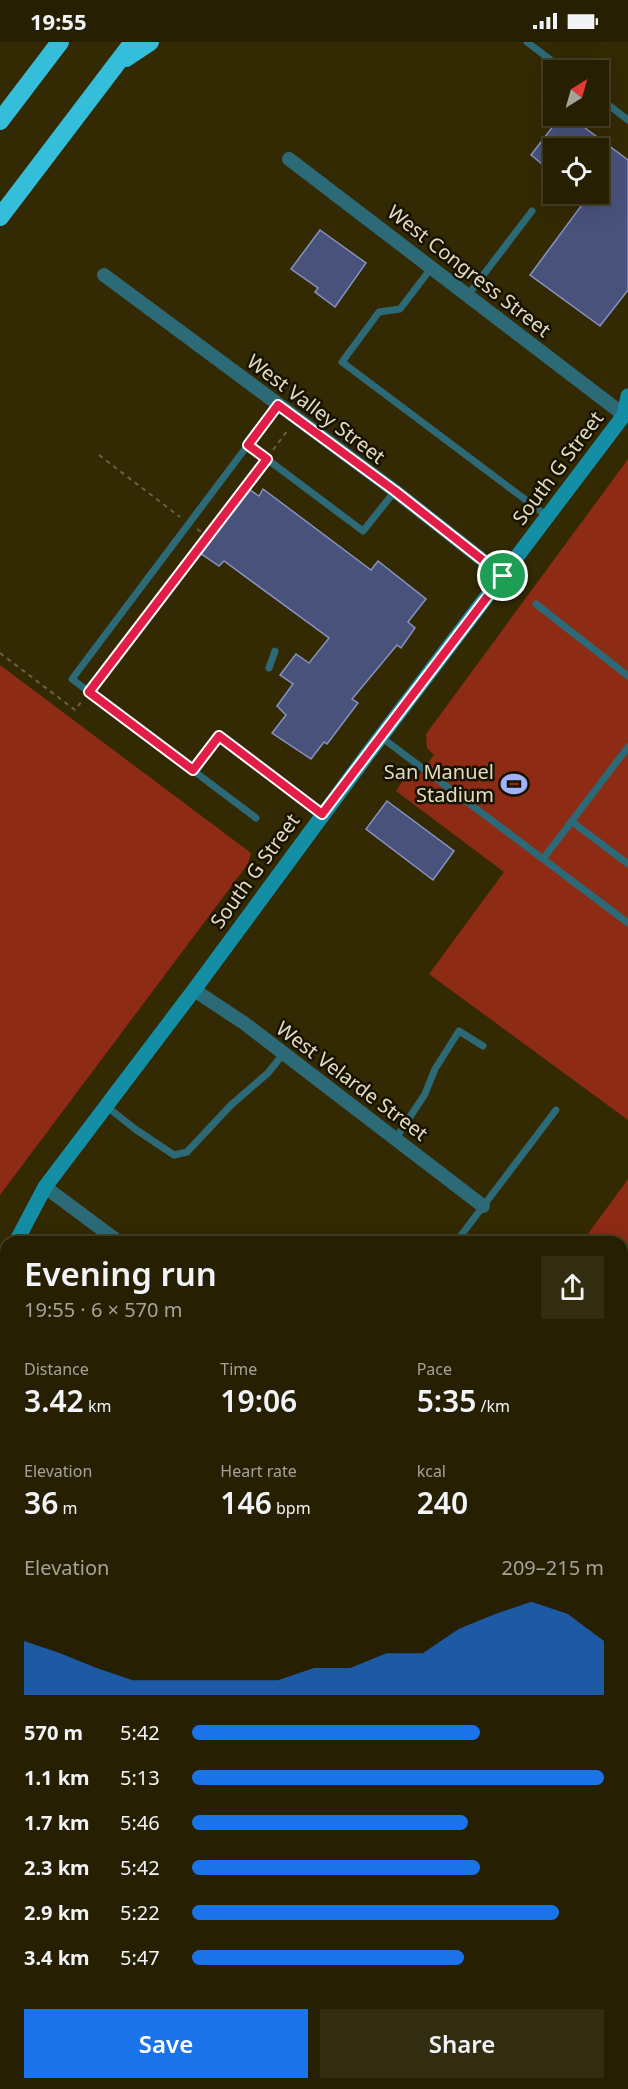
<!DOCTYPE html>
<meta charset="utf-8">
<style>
:root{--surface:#261f02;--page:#322c11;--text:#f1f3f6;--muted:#a4a299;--line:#423d24;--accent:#1a73e8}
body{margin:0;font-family:"Noto Sans",sans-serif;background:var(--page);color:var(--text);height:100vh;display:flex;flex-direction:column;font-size:22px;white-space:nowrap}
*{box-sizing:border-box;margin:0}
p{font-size:20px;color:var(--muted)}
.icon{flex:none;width:33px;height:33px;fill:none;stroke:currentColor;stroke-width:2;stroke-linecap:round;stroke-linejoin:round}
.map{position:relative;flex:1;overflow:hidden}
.sheet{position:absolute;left:0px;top:1194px;width:628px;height:854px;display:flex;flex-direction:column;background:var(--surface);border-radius:18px 18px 0 0;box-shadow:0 6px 24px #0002,0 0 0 2px var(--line)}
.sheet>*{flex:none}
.needle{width:39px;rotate:37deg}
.fabs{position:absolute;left:543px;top:18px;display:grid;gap:12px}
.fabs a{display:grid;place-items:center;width:66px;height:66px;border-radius:0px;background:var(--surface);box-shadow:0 6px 24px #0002,0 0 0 2px var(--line);font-size:30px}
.pin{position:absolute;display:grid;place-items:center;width:51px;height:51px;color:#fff;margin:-26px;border:3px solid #fff;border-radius:50%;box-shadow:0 2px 6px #0007}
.round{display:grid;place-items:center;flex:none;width:63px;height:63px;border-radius:0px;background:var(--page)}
.overview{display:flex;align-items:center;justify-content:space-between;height:102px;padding:0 24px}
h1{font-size:33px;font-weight:600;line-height:45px}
.stats{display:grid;grid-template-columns:repeat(3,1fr);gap:9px;height:102px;padding:6px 24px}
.stats div{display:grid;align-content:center}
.stats b{font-size:30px;font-weight:600}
.stats small{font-size:16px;font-weight:400}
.stats p{font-size:16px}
.chart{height:168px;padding:12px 24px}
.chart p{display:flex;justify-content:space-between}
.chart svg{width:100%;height:108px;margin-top:6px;fill:var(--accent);opacity:.7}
.action{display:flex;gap:12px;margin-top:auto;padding:12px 24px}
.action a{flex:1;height:69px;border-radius:0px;background:var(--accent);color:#fff;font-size:24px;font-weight:600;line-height:69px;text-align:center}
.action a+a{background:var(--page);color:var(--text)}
ul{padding:0 24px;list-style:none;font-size:20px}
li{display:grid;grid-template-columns:96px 72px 1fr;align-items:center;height:45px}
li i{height:15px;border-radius:8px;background:var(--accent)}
.status{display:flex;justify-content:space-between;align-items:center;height:42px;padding:0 30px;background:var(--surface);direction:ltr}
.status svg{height:16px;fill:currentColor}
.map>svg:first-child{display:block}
.green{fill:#8d2b15}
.building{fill:#49527b;stroke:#8893c1;stroke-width:1.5}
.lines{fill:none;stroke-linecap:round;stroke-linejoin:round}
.path{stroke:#6b6241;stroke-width:2;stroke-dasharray:4.5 4.5;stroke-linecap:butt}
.lane{stroke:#2c6a78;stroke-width:7}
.street{stroke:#2c6a78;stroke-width:14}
.secondary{stroke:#148ea4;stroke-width:15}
.highway{stroke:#34bed9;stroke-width:18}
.route-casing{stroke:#fff;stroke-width:12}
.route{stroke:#e11d48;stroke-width:8}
.labels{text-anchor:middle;stroke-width:5;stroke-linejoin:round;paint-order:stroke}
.street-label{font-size:20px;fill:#e2dbc2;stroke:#181201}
.poi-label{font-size:20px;fill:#e2dbc2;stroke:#181201;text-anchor:end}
</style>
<div class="status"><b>19:55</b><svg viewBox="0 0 49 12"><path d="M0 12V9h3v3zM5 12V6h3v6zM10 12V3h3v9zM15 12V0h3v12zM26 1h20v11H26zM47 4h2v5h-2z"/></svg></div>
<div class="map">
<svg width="628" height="2047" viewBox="0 0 628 2047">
<rect width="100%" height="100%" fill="#332903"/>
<path class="green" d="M628,417v661l-199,-146 75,-102 -108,-81 10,-15 11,2 17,-23 -7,-7 -1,-14z
M0,623l251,188 -3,11 -248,331z
M628,1137v242l-6,-4v-175h-40z"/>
<path class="building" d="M561,74h8l59,44v130l-28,36 -70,-51 60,-81h8v-46h-44v26l-23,-19z
M320,188l46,33 -31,44 -20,-15 3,-4 -27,-19z
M263,447l108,81 7,-9 48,38 -18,23 7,6 -14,20 -4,-3 -45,54 6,4 -31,41 -3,-2 -13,17 -39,-26 14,-18 -9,-9 16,-22 -13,-9 16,-21 13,9 20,-25 -105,-77 -5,5 -19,-13 50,-63 9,6z
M387,759l67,50 -21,29 -67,-51z"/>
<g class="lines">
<path class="path" d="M273,408l14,-19
M99,413l81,62
M197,487l10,7
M0,611l75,57 7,-9
M95,643l165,-218
M0,1861h6"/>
<path class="lane" d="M527,0l37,28
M598,55l30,23
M432,225l-32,42 -21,3 -37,50 205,154
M468,253l64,-84
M248,403l115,86 32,-40
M536,562l92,72
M269,626l6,-17
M381,695l247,186
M193,728l26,-34 103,78
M256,776l-184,-139 206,-274
M571,779l57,43
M543,817l85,-112
M106,1064l29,23 39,26 13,-3 44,-47 37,-32 15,-19
M396,1096l29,-44 10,-25 24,-38 24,15
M456,1200l100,-132
M622,1780l6,-7
M622,2031l6,6
M544,2042l7,5
M234,2047l4,-5
M275,2047v-5
M430,2047l3,-5"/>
<path class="street" d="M289,117l335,256
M104,233l291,216 108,85
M194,948l50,33 239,183
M45,1145l74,55"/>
<path class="secondary" d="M624,373l4,-19
M16,1200l29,-55 149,-197 173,-235 257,-340 4,-2
M0,1254l6,-24
M0,1420l6,27
M0,1539l6,-3
M0,1607l6,-14
M0,1772l6,4
M622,1857l6,-7
M622,1900l6,-8
M355,2042l7,5
M478,2047l4,-5
M519,2047l4,-5"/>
<path class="highway" d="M126,16l24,-16
M0,79l60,-79
M0,175l133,-175"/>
</g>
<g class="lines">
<g class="route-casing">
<path id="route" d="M278,363l117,86 108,85 -181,238 -103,-78 -26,34 -104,-78 178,-233 -19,-14z"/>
</g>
<use href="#route" class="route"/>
</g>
<defs>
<g id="stadium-bare" transform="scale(2.07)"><path d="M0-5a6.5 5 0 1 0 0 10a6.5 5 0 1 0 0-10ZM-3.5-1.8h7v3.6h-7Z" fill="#a2b2fd" stroke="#181201" stroke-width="2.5" paint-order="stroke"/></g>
</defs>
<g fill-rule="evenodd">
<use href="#stadium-bare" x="514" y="742"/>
</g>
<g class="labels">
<g class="street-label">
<text transform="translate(469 229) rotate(38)" y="7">West Congress Street</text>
<text transform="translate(316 367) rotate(37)" y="7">West Valley Street</text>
<text transform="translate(558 426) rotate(-53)" y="7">South G Street</text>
<text transform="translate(255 829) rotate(-54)" y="7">South G Street</text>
<text transform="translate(352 1039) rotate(37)" y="7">West Velarde Street</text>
</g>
<g class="poi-label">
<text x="494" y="737">San Manuel<tspan x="494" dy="23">Stadium</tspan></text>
</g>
</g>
</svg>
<div class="fabs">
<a><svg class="needle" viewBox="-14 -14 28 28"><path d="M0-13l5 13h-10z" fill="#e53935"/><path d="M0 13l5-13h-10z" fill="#a4a299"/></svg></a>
<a><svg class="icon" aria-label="locate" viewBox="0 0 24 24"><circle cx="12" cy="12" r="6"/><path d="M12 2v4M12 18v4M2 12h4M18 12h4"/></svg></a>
</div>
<div class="pin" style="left:503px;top:534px;background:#1e9e55"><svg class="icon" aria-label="arrive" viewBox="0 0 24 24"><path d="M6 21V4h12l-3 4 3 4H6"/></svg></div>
<section class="sheet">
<div class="overview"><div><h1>Evening run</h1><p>19:55 · 6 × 570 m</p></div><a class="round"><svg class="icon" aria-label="share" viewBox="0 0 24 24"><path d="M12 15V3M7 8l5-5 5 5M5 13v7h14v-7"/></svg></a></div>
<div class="stats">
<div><p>Distance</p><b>3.42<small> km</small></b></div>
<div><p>Time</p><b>19:06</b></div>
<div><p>Pace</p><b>5:35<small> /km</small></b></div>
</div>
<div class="stats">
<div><p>Elevation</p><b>36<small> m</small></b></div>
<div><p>Heart rate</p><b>146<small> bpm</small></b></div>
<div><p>kcal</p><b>240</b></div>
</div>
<div class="chart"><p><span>Elevation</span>209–215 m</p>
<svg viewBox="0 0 160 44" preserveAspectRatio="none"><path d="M0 44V22L10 27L20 33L30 38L40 38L50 38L60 38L70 38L80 33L90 33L100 27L110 27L120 17L130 11L140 6L150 11L160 22V44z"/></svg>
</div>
<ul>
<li><b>570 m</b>5:42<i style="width:70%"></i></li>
<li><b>1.1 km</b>5:13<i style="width:100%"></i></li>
<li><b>1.7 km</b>5:46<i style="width:67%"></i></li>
<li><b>2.3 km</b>5:42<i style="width:70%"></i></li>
<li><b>2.9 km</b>5:22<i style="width:89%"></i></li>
<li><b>3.4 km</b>5:47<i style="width:66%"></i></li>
</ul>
<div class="action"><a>Save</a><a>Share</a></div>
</section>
</div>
